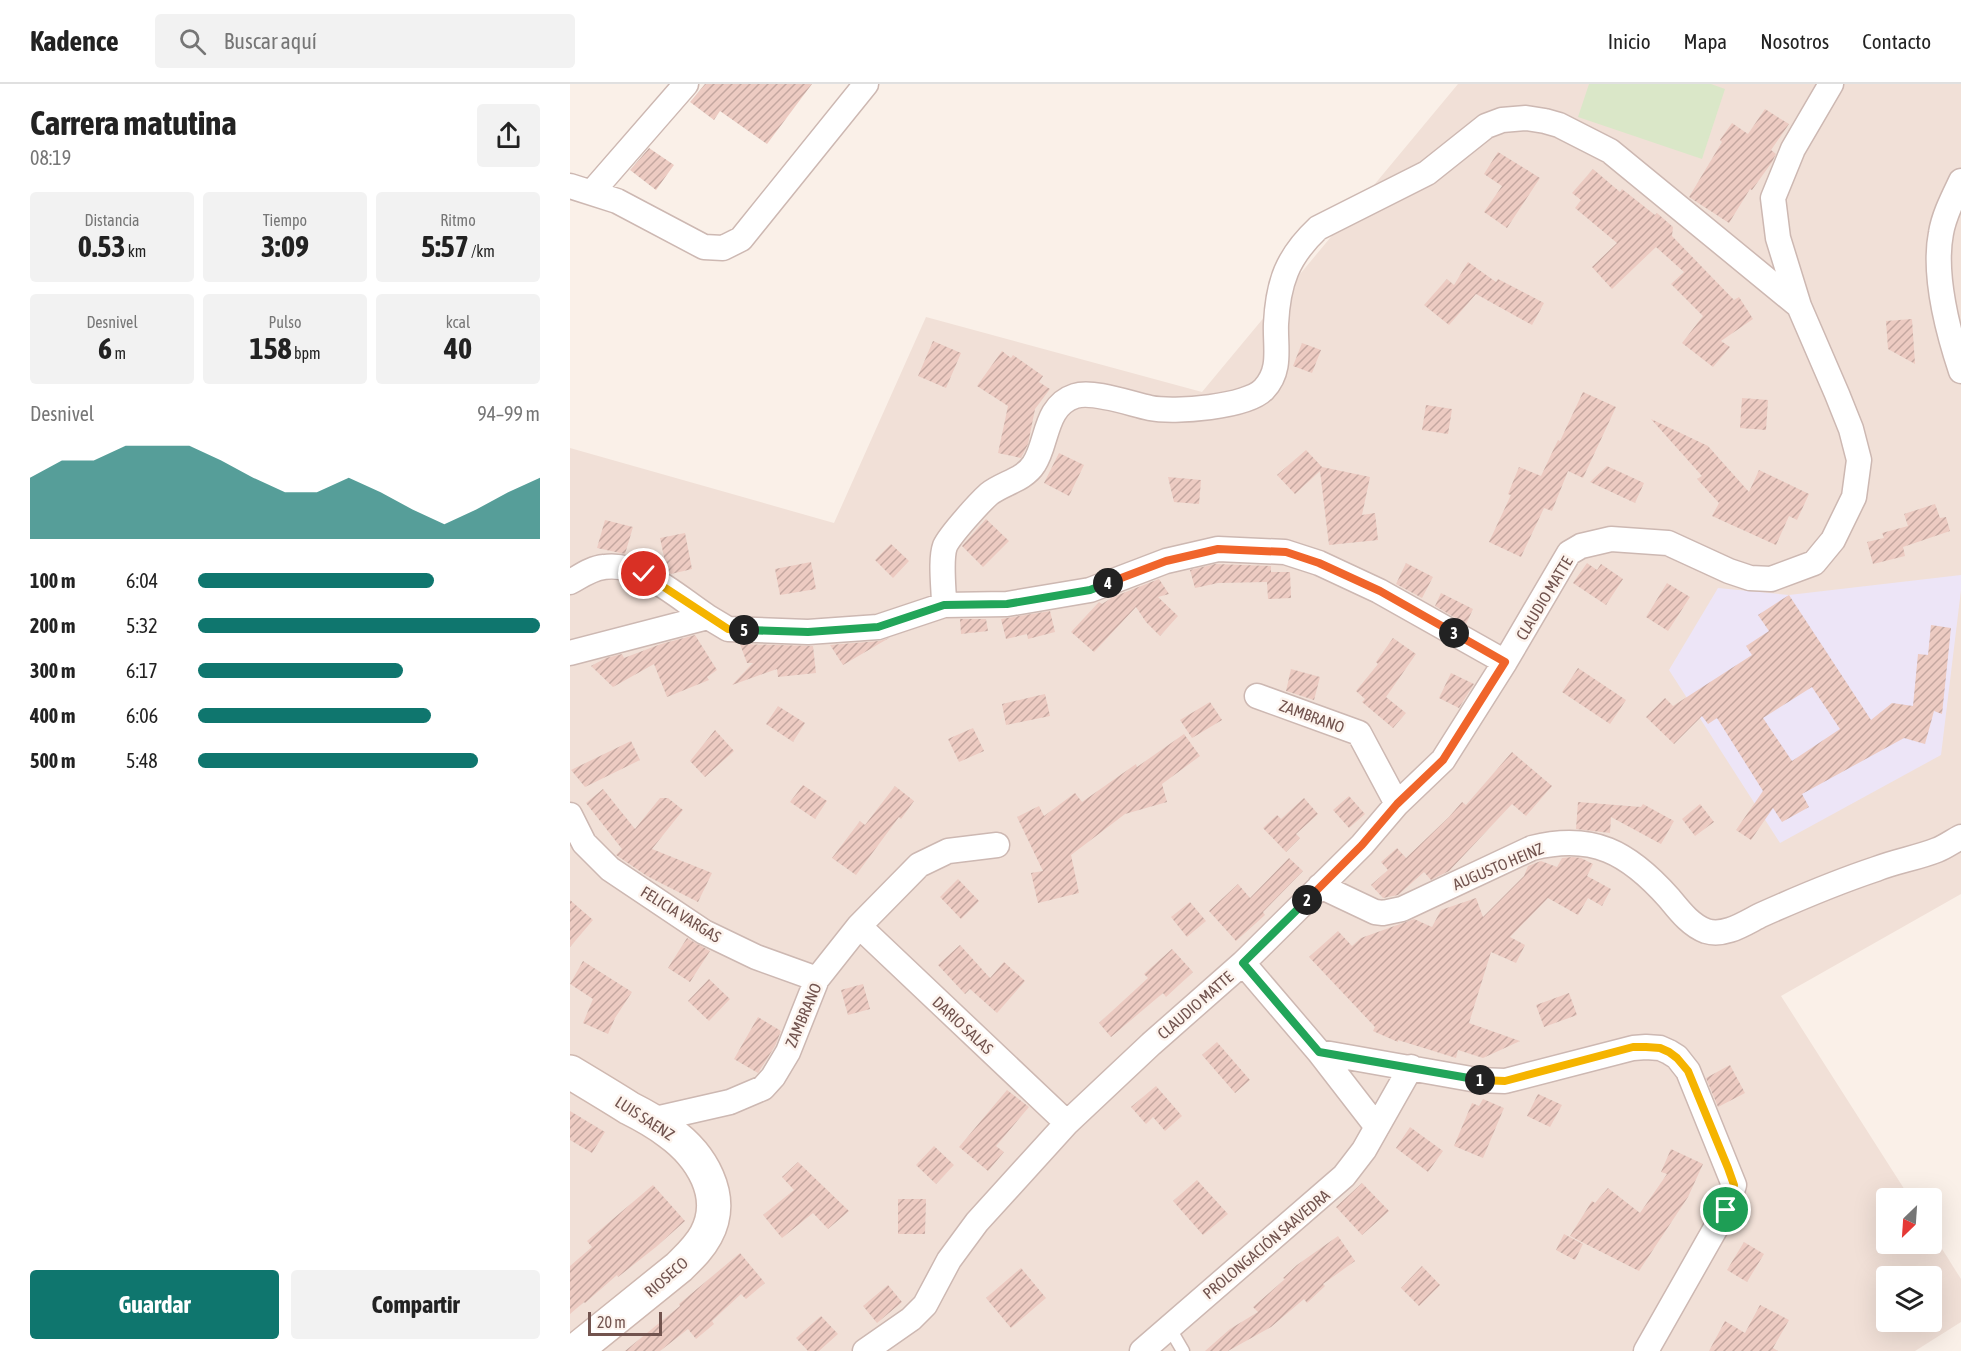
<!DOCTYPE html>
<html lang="es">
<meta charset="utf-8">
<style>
:root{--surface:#fff;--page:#f2f2f2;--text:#222;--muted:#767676;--line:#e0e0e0;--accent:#0f766e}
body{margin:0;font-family:"Asap Condensed",sans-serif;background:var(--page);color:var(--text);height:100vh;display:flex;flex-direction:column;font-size:22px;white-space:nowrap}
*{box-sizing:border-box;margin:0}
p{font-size:20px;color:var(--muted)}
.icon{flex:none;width:33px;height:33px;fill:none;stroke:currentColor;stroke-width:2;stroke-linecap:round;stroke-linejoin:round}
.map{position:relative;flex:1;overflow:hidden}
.details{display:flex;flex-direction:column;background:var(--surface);width:570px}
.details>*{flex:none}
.needle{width:39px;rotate:205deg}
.controls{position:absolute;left:1306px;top:1104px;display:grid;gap:12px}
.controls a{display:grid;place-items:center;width:66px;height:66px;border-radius:6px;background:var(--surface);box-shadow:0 6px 24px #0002;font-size:30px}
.scale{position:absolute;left:18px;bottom:15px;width:74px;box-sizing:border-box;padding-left:6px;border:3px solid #72544f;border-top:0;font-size:16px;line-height:21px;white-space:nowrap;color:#72544f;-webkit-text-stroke:4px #fdf4ee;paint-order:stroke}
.pin{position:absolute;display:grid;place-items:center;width:51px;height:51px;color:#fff;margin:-26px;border:3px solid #fff;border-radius:50%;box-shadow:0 2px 6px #0007}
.km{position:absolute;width:30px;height:30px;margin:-15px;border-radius:50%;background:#222;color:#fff;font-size:16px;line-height:30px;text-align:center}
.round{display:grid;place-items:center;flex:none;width:63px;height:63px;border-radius:6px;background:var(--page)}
.head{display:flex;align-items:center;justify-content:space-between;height:102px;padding:0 30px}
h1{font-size:33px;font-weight:700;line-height:45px}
.figures{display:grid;grid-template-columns:repeat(3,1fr);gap:9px;height:102px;padding:6px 30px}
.figures div{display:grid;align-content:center;border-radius:6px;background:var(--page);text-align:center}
.figures b{font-size:30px;font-weight:700}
.figures small{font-size:16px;font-weight:400}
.figures p{font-size:16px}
.chart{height:168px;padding:12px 30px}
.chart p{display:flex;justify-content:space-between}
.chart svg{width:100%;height:108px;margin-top:6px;fill:var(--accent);opacity:.7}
.action{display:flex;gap:12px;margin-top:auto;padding:12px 30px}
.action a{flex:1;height:69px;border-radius:6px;background:var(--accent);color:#fff;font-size:24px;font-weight:700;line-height:69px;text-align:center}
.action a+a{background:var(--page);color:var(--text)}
ul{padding:0 30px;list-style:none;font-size:20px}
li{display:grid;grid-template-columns:96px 72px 1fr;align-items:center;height:45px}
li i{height:15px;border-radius:8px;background:var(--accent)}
header{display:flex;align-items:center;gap:36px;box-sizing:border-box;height:84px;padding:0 30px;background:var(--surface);border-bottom:2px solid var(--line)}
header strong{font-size:28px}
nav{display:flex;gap:33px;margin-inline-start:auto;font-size:21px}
.search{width:420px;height:54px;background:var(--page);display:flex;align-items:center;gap:15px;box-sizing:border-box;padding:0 21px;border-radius:6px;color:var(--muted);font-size:22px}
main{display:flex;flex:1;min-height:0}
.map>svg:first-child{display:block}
.residential{fill:#f1e0d7;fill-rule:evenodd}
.education{fill:#ede5f7}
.pitch{fill:#dae7c8}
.building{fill:url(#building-hatch);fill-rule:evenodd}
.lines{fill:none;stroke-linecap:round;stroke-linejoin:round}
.service-casing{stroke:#cdb8b2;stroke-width:15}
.minor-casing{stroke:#cdb8b2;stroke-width:27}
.secondary-casing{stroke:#cfb8b0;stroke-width:36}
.service{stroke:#fff;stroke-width:12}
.minor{stroke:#fff;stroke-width:24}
.secondary{stroke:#fff;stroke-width:33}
.split-1-casing{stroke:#fff;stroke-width:12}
.split-2-casing{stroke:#fff;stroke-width:12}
.split-3-casing{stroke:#fff;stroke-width:12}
.split-4-casing{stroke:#fff;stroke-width:12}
.split-5-casing{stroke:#fff;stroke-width:12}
.split-6-casing{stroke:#fff;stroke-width:12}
.split-1{stroke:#f5b400;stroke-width:8}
.split-2{stroke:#22a559;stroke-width:8}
.split-3{stroke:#f0652b;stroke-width:8}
.split-4{stroke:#f0652b;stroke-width:8}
.split-5{stroke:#22a559;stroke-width:8}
.split-6{stroke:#f5b400;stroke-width:8}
.labels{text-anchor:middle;stroke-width:5;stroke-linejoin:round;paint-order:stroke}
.street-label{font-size:16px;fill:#72544f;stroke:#fdf4ee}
</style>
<header>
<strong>Kadence</strong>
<div class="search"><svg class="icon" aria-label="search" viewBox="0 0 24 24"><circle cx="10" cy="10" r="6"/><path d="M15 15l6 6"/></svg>Buscar aquí</div>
<nav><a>Inicio</a><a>Mapa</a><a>Nosotros</a><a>Contacto</a></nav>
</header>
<main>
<section class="details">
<div class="head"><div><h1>Carrera matutina</h1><p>08:19</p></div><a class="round"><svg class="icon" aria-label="share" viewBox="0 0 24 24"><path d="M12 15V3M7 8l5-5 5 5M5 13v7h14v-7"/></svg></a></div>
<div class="figures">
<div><p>Distancia</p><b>0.53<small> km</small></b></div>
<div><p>Tiempo</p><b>3:09</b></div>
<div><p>Ritmo</p><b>5:57<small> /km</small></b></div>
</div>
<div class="figures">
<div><p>Desnivel</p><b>6<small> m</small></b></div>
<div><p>Pulso</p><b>158<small> bpm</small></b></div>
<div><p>kcal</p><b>40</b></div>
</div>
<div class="chart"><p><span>Desnivel</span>94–99 m</p>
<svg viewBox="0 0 160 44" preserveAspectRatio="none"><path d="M0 44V19L10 12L20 12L30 6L40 6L50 6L60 12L70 19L80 25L90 25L100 19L110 25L120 32L130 38L140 32L150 25L160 19V44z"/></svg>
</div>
<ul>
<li><b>100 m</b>6:04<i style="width:69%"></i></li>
<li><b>200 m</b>5:32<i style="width:100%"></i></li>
<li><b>300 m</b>6:17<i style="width:60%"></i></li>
<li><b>400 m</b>6:06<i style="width:68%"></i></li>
<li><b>500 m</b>5:48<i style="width:82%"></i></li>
</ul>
<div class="action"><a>Guardar</a><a>Compartir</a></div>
</section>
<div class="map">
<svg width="1391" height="1267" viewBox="0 0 1391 1267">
<defs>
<pattern id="building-hatch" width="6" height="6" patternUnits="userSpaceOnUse" patternTransform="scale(1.5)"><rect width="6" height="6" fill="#edcbc2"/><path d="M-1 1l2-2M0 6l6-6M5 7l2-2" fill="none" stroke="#c4a7a0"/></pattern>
</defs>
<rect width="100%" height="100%" fill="#faf0e8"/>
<path class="residential" d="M888,0h503v810l-180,102 129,202h-23v46h45v-11l29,46v43l-46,29h-1345v-903l264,75 92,-206 276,75zM1317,1192h45v46h-45z"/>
<path class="education" d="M1391,491v15l-20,165 -161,88 -111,-173 49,-82 71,7z"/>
<path class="pitch" d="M1019,0h122l14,5 -23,70 -124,-42z"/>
<path class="building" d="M135,0h107l-45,60 -47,-33 -6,9 -24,-18z
M1195,25l24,15 -18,26 5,4 -4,8 -20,28 -2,-1 -21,34 -40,-26 33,-55 -2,-2 12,-17 16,11z
M79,64l25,17 -18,25 -26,-20z
M928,68l42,26 -33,50 -23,-16 18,-26 -18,-12z
M1023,85l27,23 2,-3 33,26 2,-2 16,14 -1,9 62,64 5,-3 14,22 -32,22 9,6 -17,20 -31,-24 21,-27 -32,-32 13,-12 -28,-25 -44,42 -20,-22 25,-24 -42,-35 6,-8 -9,-7z
M898,178l28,20 2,-3 46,24 -12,22 -56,-31 -27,31 -25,-20 23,-26 7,6z
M1342,235l3,45 -27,-15 -2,-28z
M363,257l28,12 -15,35 -28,-12z
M732,259l19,7 -9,23 -19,-7z
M432,267l9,7 2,-3 30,21 -4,6 11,7 -15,20 -7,35 -7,14 -23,-5 10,-47 -31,-20z
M1013,308l33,15 -33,71 -15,-7 -16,40 -8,-3 -23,49 -32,-15 22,-47 -3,-1 11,-27 22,9 17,-36 2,1z
M1172,314l26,2 -2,30 -26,-2z
M856,321l26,4 -4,25 -26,-4z
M1081,335l57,27 41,46 10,-22 50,24 -12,26 -8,-4 -13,29 -64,-29 7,-13 -22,-24 5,-3z
M736,366l16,17 48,10 -8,38 13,-2 3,27 -49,5 -9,-74 -25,23 -18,-19z
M489,369l25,12 -15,31 -25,-13z
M1037,382l37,17 -9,20 -45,-21z
M598,393l33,3 -2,24 -25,-2z
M1365,420l5,14 6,-1 4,14 -47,16 2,9 -32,8 -6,-22 17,-4 -2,-5 26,-7 -4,-12z
M416,435l23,22 -26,26 -21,-21z
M35,436l28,7 -8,27 -28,-6z
M115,449l7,36 -21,5 -4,-3 -7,-33z
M321,460l18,17 -16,17 -18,-18z
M241,478l5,27 -36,6 -5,-26z
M836,479l27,14 -11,21 -26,-14z
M1017,479l10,7 4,-6 22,15 -17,26 -33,-22z
M645,480l56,2v6h19l1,26 -23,1 -1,-17 -49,1 -23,5 -5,-18z
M589,495l10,15 -11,3 20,19 -18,20 -14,-14 -10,-15 -42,45 -23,-20 28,-30 3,2 11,-7z
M1097,499l23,14 -22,34 -22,-14z
M871,509l32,16 -7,15 -31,-18z
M1219,511l82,125 21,-17 21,3 5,-52 10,1 3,-30 20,3 -9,86 -8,-3 -9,33 -21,-6 -102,56 7,13 -27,15 -9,-14 -22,32 -15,-10 27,-39 -46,-73 -9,6 -6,-8 -28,28 -28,-27 19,-19 8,8 79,-51 -6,-9 23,-15 -11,-16zM1242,603l28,42 -48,32 -29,-43z
M480,527l5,21 -27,7 -1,-5 -21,5 -5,-20z
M390,535h26l2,12 -27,3z
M125,551l22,35 -10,7 2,3 -42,17 -13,-33 -41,23 -22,-21 15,-8 16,-4 2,4 37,-14z
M319,554l-46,27 -13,-20 49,-4z
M823,554l23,16 -30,43 20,16 -13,15 -31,-26 3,-3 -9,-8 22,-27 -2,-2z
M170,560l73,2 3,27 -38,4 -1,-8 -45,16 21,-22h-6z
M1008,584l48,32 -16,24 -48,-32z
M721,585l29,8 -6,23 -28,-9z
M881,589l23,11 -15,24 -20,-10z
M475,610l5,22 -44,9 -4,-21z
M640,618l12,18 -30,18 -12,-18z
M208,622l27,17 -12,19 -27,-18z
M403,644l11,23 -25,11 -11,-23z
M145,646l19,21 -29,26 -15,-16z
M614,650l16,22 -38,28 5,18 -42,12 -54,41 8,38 -41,10 -7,-30 12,-2 -26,-54 22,-11 5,10 31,-23 7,9 54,-38 1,3z
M61,657l9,19 -55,27 -14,-17z
M942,668l40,34 -26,30 -14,-12 -63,67 -18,9 -7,-8 -26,23 -15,3 -12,-13 17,-15 -7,-8 16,-14 9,10 43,-41 13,-15 4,3z
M233,701l24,16 -12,18 -25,-17z
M325,702l19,15 -13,18 -2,-2 -43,58 -24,-17 28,-37 5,4z
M33,705l32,40 25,-31h8l15,12 -31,39 60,24 -14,29 -51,-26 -31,-21 6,-6 -36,-46z
M779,712l16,18 -16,14 -16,-18z
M734,714l14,16 -22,20 4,4 -14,14 -23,-24 14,-13 4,4z
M1008,718l63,5 2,-3 31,17 -13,23 -50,-27 -1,16 -34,-4z
M1130,720l14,18 -19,14 -13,-17z
M1003,773l8,1 12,6 -6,12 24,13 -9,17 -14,-8 -10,17 -30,-17 -38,39 15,8 -9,18 -25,-11 -22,71 51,18 -37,17 -25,-8 -2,8 -58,-18v2l-25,-11 2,-4 -66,-70 29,-26 14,15 9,-8 53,-19 18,8 9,-17 35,-12 7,19 41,-41 4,-10 13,-5 16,6 5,-9z
M719,774l14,13 -40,41 2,3 -29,26 -27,-30 29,-27 12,14z
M388,795l21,22 -18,18 -21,-22z
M0,816l23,20 -23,27z
M620,818l16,19 -19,16 -16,-20z
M117,854l23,13 -20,31 -22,-14z
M390,861l30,33 14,-16 21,19 -28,32 -27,-24 -5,5 -27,-29z
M602,865l21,23 -27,25 -3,-4 -52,44 -12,-14 49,-45 -4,-4z
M13,877l49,31 -17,26 -7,16 -25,-11 10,-24 -23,-15z
M139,895l21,20 -21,22 -21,-20z
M293,900l7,25 -22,6 -7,-25z
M999,909l8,22 -33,12 -8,-22z
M188,933l23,14 -6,15 -17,27 -24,-14z
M647,958l33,38 -15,13 -33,-38z
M1160,981l15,28 -27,14 -12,-29z
M586,1002l26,30 -17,15 -12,-14 -7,7 -15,-17z
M437,1006l22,17 -33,39 8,6 -16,19 -29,-24z
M968,1010l24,11 -12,22 -23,-11z
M913,1015l21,9 -21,50 -29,-12 18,-43 7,3z
M0,1027l35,21 -13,21 -22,-13z
M840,1043l33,24 -15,21 -32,-24z
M364,1062l20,19 -18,19 -20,-19z
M1101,1065l32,15 -15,33 -49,74 -69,-35 22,-35 3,2 13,-15 32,25 27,-39 -6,-2z
M228,1078l51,49 -21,18 -15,-16 -31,25 -19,-23 31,-25 -12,-13z
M627,1096l31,34 -25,21 -30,-34z
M792,1099l27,28 -27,24 -26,-28z
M83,1101l32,36 -29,26 -38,30 -1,-2 -32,28 -1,-1 -14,12v-48l22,-19 -5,-6z
M328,1115h28l-1,35h-27z
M994,1150l19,10 -8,16 -19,-10z
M768,1152l17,25 -32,23 2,2 -18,17 -3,-4 -33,28 -43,24h-23l25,-22 28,-17 -5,-5 32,-28 -2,-1 14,-13z
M1174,1158l20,12 -17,28 -20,-12z
M170,1169l25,30 -19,16 -5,-5 -29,27 2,3 -18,15 -8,-10 -28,22h-35l55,-45 -1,-2z
M852,1182l18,19 -21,21 -18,-18z
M451,1184l25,30 -35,30 -25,-30z
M318,1201l14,17 -25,21 -14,-17z
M1190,1221l29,15 -16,28 5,3h-69l16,-30 20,12z
M251,1232l17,18 -19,17h-11l-12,-13z"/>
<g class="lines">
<g class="service-casing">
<path id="service" d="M599,1243l14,24"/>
</g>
<g class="minor-casing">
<path id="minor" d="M1391,97c-8,17 -17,34 -20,52 -8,41 7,99 20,138
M0,102l47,15 87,46 19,1 18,-9 125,-155
M22,108l94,-108
M0,498c11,-6 22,-14 34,-15 36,-6 76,32 104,50
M374,521c0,-16 -4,-45 1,-59 5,-11 34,-43 44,-52 14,-11 35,-14 45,-30 14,-21 10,-58 41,-68 18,-6 56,8 75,12 24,5 98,-1 114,-19 18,-19 11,-42 12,-65 2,-41 11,-67 42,-96l109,-55 59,-47 16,-6 24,-2 19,3 14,4 51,26 189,155
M0,569l138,-36 20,12 80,3 70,-5 66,-22 63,-1 83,-14 76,-29 52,-12 67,3 34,11 60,28 126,71
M687,612l102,37 38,71
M0,731l14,28 26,26 94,63 52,25 61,22
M750,802l55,26 8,1 19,-4 130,-61c61,-15 96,4 137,50 10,12 21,27 37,33 19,6 39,-8 55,-16 38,-17 76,-33 115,-46 20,-8 41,-11 61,-19 8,-3 16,-9 24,-13
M289,842l208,197
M673,879l76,89 58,75
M749,968l158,28 28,1 128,-33 13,-1 14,1 9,4 8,5 11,14 46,114 -8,25 -80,141
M81,1036l79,-18 33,-14 10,-11 15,-25 29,-73 42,-53 60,-61 29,-14 49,-6
M295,1267l46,-32 14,-14 24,-45 28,-38 90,-99 84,-79 92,-81 119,-118 35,-41 46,-44 62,-98 64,-109 12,-7 30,-7 57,4 61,28 21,7 21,1 43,-16 19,-23 21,-43 5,-37 -8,-31 -14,-35 -38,-88 -21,-68 -5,-40 20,-49 38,-65
M572,1267l202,-175 20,-26 47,-83"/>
</g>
<g class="secondary-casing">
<path id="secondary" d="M0,988c20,12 40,24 59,36 14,7 28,15 40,24 32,23 58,64 37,103 -7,13 -17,22 -27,32l-104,84"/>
</g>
<use href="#service" class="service"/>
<use href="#minor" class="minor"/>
<use href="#secondary" class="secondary"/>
</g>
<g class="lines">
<g class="split-1-casing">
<path id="split-1" d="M910,996l25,1 128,-34h13l14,1 9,4 8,6 11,13 40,97 6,17 -8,25"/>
</g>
<g class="split-2-casing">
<path id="split-2" d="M737,816l-64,63 76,89 161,28"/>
</g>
<g class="split-3-casing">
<path id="split-3" d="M737,816l55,-55 35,-41 46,-44 62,-98 -51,-29"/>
</g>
<g class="split-4-casing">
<path id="split-4" d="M538,499l58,-22 52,-12 68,3 33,11 61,28 74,42"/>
</g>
<g class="split-5-casing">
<path id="split-5" d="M174,546l64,2 70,-5 66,-22 63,-1 83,-14 18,-7"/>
</g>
<g class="split-6-casing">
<path id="split-6" d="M74,490l84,55 16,1"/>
</g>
<use href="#split-1" class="split-1"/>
<use href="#split-2" class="split-2"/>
<use href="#split-3" class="split-3"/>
<use href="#split-4" class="split-4"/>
<use href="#split-5" class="split-5"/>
<use href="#split-6" class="split-6"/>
</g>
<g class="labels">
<g class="street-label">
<text transform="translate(974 514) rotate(-59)" y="6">CLAUDIO MATTE</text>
<text transform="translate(742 632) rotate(20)" y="6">ZAMBRANO</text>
<text transform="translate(928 782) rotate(-23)" y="6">AUGUSTO HEINZ</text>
<text transform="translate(111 830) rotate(32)" y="6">FELICIA VARGAS</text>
<text transform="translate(625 921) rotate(-41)" y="6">CLAUDIO MATTE</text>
<text transform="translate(233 931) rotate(-67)" y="6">ZAMBRANO</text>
<text transform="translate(393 941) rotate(43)" y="6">DARIO SALAS</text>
<text transform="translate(75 1034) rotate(33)" y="6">LUIS SAENZ</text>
<text transform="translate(696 1160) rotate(-40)" y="6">PROLONGACIÓN SAAVEDRA</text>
<text transform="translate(96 1193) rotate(-41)" y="6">RIOSECO</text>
</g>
</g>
</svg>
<div class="controls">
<a><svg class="needle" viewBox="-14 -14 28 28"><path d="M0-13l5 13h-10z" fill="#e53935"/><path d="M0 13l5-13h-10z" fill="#767676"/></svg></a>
<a><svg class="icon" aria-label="layers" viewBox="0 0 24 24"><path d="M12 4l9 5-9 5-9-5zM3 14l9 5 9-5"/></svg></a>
</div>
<div class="scale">20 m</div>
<div class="pin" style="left:1156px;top:1126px;background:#1e9e55"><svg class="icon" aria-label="arrive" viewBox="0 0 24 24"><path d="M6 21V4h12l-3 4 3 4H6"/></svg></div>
<div class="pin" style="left:74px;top:490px;background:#d93025"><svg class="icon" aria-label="check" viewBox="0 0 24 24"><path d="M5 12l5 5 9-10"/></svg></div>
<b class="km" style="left:910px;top:996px">1</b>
<b class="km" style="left:737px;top:816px">2</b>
<b class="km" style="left:884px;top:549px">3</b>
<b class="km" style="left:538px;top:499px">4</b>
<b class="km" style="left:174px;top:546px">5</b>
</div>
</main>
